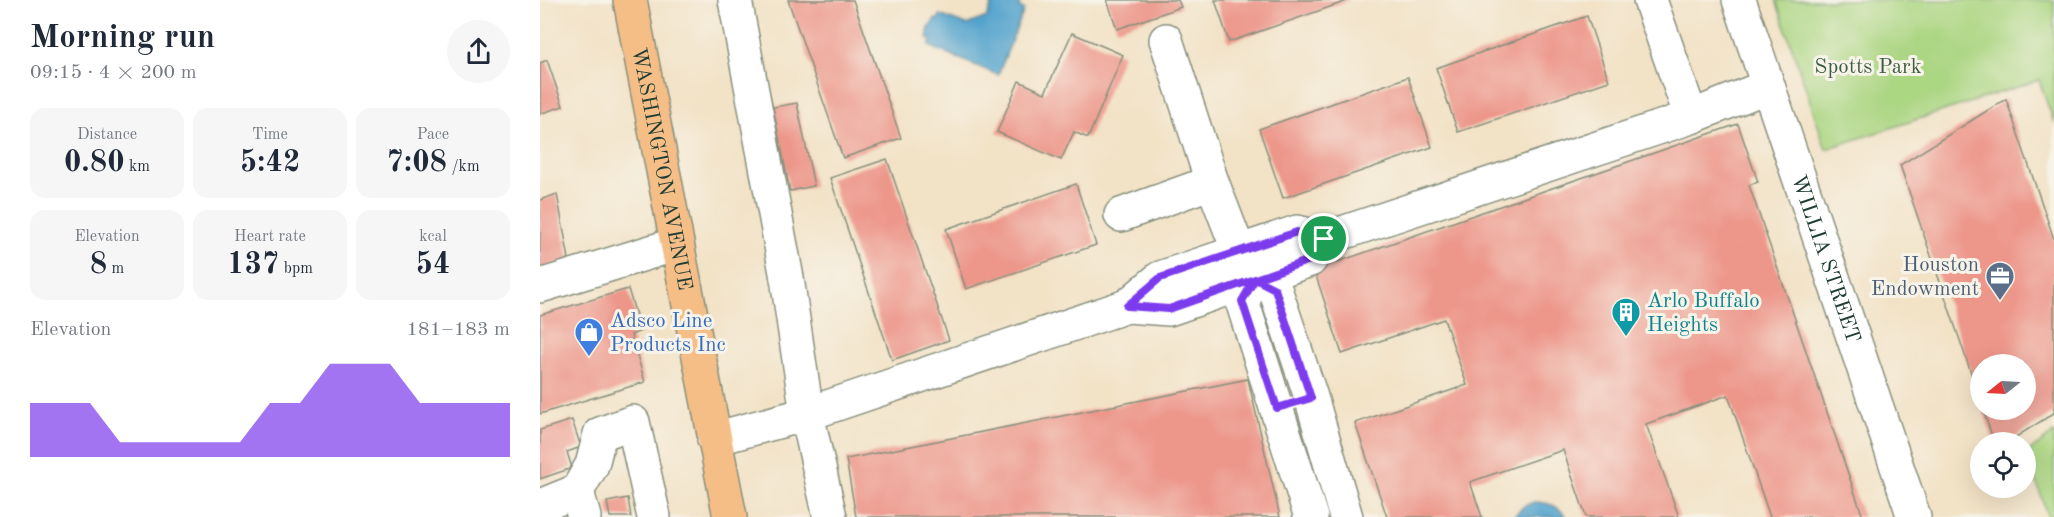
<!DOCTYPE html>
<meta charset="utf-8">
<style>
:root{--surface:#fff;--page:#f6f6f7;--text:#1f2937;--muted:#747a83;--accent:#7c3aed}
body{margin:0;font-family:"Old Standard TT",serif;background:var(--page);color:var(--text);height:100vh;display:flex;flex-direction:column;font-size:22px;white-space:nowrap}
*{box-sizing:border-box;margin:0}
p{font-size:20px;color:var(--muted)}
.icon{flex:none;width:33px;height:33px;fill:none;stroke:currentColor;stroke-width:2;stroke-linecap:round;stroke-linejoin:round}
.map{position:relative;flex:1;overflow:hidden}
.sheet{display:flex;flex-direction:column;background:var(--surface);width:540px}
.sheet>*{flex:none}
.needle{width:39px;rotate:252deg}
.controls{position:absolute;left:1430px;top:354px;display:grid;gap:12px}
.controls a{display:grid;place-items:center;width:66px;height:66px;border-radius:50%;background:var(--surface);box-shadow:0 6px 24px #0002;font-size:30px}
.pin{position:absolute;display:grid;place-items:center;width:51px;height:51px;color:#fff;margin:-26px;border:3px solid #fff;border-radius:50%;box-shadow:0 2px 6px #0007}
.round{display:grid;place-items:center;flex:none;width:63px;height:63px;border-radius:32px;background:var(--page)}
.overview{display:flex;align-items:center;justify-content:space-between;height:102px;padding:0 30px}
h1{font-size:33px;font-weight:700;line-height:45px}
.stats{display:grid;grid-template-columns:repeat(3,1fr);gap:9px;height:102px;padding:6px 30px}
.stats div{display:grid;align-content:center;border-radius:15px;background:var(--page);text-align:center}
.stats b{font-size:30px;font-weight:700}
.stats small{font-size:16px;font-weight:400}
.stats p{font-size:16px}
.chart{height:168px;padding:12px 30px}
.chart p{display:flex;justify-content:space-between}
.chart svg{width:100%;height:108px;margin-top:6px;fill:var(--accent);opacity:.7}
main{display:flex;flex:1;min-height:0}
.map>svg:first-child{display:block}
.green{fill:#abd682;stroke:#658a5b;stroke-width:1.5}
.water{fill:#53a3cd;stroke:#397080;stroke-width:1.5}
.building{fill:#ed968a}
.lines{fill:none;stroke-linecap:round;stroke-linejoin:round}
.minor-casing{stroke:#88907d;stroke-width:36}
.major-casing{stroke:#88907d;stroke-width:36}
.minor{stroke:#fff;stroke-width:33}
.major{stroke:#f6be87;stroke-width:33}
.route-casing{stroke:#fff;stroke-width:12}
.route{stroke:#7c3aed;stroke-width:8}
.labels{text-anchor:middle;stroke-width:6;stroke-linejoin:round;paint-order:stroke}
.park-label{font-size:21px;fill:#3b5c44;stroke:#f7f3e8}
.street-label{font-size:21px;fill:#1f3d34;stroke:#f7f3e8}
.service-label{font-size:21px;fill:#4e5e75;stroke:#f7f3e8;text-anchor:end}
.culture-label{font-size:21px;fill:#0d838f;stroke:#f7f3e8;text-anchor:start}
.shop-label{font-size:21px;fill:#366cbe;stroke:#f7f3e8;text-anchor:start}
</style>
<main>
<section class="sheet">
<div class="overview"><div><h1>Morning run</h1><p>09:15 · 4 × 200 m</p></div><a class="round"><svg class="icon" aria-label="share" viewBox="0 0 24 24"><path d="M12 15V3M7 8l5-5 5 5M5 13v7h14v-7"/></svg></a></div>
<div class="stats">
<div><p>Distance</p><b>0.80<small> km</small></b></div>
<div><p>Time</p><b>5:42</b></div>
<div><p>Pace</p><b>7:08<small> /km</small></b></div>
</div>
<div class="stats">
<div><p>Elevation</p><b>8<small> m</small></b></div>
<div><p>Heart rate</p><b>137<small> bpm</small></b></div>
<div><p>kcal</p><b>54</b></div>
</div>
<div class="chart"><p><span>Elevation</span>181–183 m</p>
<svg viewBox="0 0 160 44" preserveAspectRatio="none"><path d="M0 44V22L10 22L20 22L30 38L40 38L50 38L60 38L70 38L80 22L90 22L100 6L110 6L120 6L130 22L140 22L150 22L160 22V44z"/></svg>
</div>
</section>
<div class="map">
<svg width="1514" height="517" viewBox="0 0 1514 517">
<rect width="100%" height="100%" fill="#f7f3e8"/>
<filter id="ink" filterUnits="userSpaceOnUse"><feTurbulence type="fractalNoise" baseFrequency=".0167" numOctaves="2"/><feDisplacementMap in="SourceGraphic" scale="12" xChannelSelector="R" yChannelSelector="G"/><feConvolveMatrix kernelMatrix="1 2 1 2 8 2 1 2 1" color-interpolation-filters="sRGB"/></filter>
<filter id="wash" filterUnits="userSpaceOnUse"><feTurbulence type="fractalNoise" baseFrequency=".008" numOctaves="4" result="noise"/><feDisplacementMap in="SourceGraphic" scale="24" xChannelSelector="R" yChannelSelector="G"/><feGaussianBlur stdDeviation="1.35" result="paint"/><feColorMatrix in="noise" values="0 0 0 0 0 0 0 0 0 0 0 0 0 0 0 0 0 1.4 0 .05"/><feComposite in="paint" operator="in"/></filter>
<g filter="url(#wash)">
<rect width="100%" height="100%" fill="#f2e2c6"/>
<path class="green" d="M1236,0h278v123l-15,-43 -213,69z
M1514,433v84h-6l-21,-64z"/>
<path class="water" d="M453,0h23l4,3 -1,5 5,2 -26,65 -69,-29 2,-6 -4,-2 2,-10 6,-9 3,1 2,-5 26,10 21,-8z
M994,502c13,0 25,3 32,15h-53l11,-11z"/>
<g id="blocks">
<path class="building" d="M248,0h65l48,138 -58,20z
M567,0h71l3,7 -64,22z
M675,0h135l-121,42z
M1047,16l22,65 -151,51 -22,-64z
M532,33l51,22 -35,83 -14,-6 -13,28 -64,-28 22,-51 26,12z
M7,60l16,46 -23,8v-51z
M868,77l24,70 -149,51 -24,-69z
M1466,99l48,140v174l-46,29h-14l-11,-32h42v-46h-45v35l-80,-234z
M257,103l17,83 -24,5 -17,-84z
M1198,124l20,58 -9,3 114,332h-93l-42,-122 -82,29 33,93h-93l-23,-67 -93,32 12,35h-95l-32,-94 112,-38 -23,-66 -102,35 -28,-84z
M347,159l62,181 -57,20 -62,-182z
M536,184l20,61 -130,44 -20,-60z
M17,194l12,65 -29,10v-69z
M88,289l13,42 -10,4 14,47 -105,32v-99z
M708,379l32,138h-424l-10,-58z
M32,420l9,27 -14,5 5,16 -32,11v-49z
M88,498l3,19h-21l-3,-15z"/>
</g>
</g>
<g filter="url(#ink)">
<use href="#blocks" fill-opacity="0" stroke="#88907d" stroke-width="1.5"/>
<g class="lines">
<g class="minor-casing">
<g id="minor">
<path d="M195,0l52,278 20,136 23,103"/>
<path d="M1110,0l41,117"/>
<path id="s1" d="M1199,0l175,517"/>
<path d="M626,40l46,142 27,70 16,27 20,10 36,108 35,120"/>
<path d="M581,215l91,-33"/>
<path d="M715,279l-13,22 69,216"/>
<path d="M0,286l137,-42"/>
<path d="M587,306l42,3 141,-49 14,-21"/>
<path d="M174,439l93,-25 320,-108 33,-28 24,-8 113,-38 27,7 367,-122 77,-31"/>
<path d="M37,491l15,-26 8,-31 33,-12 21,95"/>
<path d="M0,506l37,-15 7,26"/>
</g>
</g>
<g class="major-casing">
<g id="major">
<path id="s2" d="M90,0l100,517"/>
</g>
</g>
<use href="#minor" class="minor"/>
<use href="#major" class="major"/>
</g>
</g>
<g class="lines" filter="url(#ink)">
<g class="route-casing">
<path id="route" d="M784,239l-27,-7 -113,38 -24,8 -33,28 42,3 86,-30 -13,22 35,107 34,-10 -36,-109 -20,-10 55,-19 14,-21"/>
</g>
<use href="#route" class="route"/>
</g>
<defs>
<g id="office-pin" transform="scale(1.5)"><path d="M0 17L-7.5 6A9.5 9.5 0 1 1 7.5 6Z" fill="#5c6f8a" stroke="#f7f3e8"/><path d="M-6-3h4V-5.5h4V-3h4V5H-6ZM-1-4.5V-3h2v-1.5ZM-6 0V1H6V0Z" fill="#fff"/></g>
<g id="building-pin" transform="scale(1.5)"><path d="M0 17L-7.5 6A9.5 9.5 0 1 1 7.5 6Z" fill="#0f9aa8" stroke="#f7f3e8"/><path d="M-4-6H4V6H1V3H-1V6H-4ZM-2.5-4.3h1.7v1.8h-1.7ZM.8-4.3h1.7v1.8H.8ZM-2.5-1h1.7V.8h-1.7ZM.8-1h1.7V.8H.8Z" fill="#fff"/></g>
<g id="shop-pin" transform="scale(1.5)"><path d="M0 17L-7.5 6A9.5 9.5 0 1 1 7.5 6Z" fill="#3f7fe0" stroke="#f7f3e8"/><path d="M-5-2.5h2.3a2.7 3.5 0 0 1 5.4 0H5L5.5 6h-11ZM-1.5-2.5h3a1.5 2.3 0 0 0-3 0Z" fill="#fff"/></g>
</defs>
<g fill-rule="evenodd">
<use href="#office-pin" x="1460" y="276"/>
<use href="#building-pin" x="1086" y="312"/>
<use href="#shop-pin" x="49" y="332"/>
</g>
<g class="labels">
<g class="park-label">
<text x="1328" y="73">Spotts Park</text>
</g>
<g class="street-label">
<text dy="7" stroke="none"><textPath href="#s2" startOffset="172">WASHINGTON AVENUE</textPath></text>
<text dy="7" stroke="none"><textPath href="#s1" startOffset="273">WILLIA STREET</textPath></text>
</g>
<g class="service-label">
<text x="1439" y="271">Houston<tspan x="1439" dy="24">Endowment</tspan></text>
</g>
<g class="culture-label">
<text x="1107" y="307">Arlo Buffalo<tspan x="1107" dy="24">Heights</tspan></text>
</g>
<g class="shop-label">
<text x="70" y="327">Adsco Line<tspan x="70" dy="24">Products Inc</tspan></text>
</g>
</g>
</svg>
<div class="controls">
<a><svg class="needle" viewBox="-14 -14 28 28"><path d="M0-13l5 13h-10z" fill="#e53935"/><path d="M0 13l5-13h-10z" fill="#747a83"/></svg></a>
<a><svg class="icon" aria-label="locate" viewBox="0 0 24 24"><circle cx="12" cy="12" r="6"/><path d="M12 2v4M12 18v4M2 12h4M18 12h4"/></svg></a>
</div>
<div class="pin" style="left:784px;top:239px;background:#1e9e55"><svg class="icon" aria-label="arrive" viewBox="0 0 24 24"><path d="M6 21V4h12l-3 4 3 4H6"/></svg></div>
</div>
</main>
